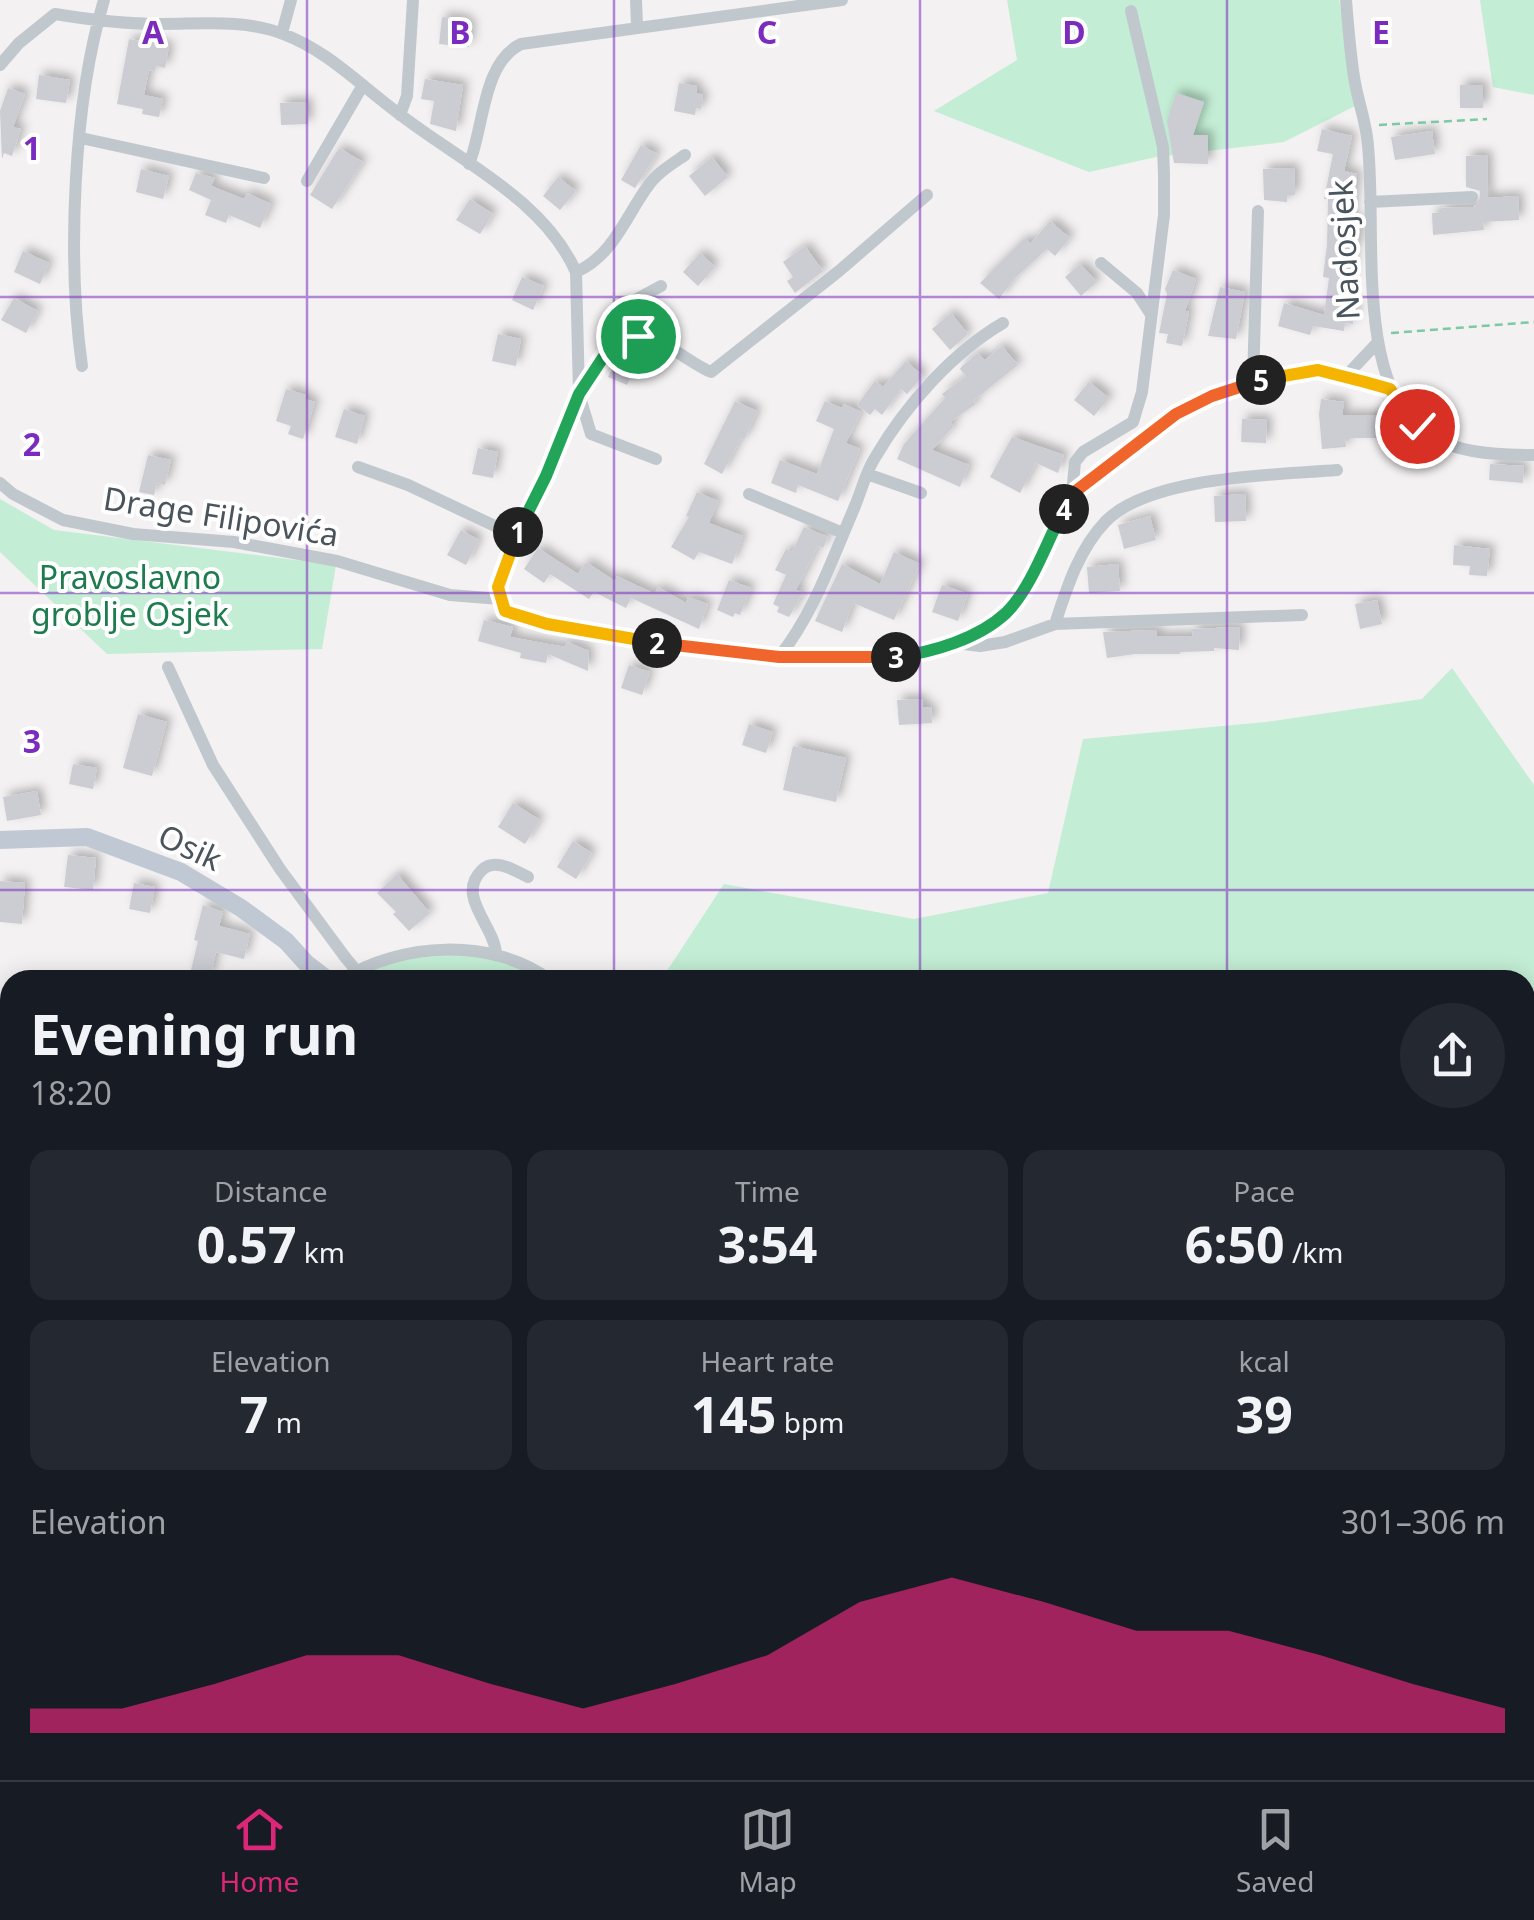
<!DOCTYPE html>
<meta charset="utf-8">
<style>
:root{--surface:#171b24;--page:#242831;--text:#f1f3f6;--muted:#9ea1a6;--line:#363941;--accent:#db2777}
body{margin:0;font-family:"Noto Sans",sans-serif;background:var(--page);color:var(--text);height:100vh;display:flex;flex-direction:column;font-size:38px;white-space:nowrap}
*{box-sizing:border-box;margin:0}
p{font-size:32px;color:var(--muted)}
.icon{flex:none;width:55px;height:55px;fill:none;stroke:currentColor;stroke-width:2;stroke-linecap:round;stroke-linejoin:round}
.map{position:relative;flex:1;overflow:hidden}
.drawer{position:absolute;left:0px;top:970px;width:1535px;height:810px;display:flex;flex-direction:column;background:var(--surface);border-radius:30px 30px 0 0;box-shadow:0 5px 25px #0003}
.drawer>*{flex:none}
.pin{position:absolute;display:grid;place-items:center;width:85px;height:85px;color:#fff;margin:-42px;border:5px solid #fff;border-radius:50%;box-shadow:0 2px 10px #0007}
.km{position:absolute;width:50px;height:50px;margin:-25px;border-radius:50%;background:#222;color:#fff;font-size:28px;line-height:50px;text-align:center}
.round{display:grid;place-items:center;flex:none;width:105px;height:105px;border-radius:52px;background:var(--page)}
.headline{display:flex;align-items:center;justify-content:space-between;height:170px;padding:0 30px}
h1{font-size:55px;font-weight:700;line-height:75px}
.stats{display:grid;grid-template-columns:repeat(3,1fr);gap:15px;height:170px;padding:10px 30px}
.stats div{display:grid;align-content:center;border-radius:20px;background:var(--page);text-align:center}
.stats b{font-size:50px;font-weight:700}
.stats small{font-size:28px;font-weight:400}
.stats p{font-size:28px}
.chart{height:280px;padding:20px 30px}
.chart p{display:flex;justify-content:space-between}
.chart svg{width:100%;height:180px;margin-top:10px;fill:var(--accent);opacity:.7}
.menu{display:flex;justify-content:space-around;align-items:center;height:140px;border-top:2px solid var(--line);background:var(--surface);font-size:28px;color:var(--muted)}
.menu a{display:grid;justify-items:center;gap:5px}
.menu .selected{color:var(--accent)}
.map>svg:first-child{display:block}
.green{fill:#c3edd4}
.building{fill:#cbcdd3;filter:url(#shadow)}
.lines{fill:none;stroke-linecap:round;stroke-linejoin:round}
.path{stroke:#7dc9a5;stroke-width:2.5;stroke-dasharray:8 5;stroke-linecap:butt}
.minor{stroke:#c0c8ce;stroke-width:12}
.secondary{stroke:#c0c9d3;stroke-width:18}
.minor-bridge{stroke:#c0c8ce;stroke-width:12}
.split-1-casing{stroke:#fff;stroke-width:20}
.split-2-casing{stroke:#fff;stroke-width:20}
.split-3-casing{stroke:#fff;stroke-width:20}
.split-4-casing{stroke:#fff;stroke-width:20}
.split-5-casing{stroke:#fff;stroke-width:20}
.split-6-casing{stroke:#fff;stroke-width:20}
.split-1{stroke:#22a559;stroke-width:12}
.split-2{stroke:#f5b400;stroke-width:12}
.split-3{stroke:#f0652b;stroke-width:12}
.split-4{stroke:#22a559;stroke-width:12}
.split-5{stroke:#f0652b;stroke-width:12}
.split-6{stroke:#f5b400;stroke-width:12}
.grid{fill:none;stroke:#7b2cbf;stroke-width:2.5;stroke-opacity:0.55}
.labels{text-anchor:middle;stroke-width:8;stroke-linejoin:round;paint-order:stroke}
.street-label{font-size:32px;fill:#4a545d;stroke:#fff}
.park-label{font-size:32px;fill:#1e7b4e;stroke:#fff}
.grid-label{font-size:32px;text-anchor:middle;font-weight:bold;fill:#7b2cbf;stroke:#fff;stroke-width:8;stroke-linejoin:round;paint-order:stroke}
</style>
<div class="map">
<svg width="1534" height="1780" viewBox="0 0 1534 1780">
<defs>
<filter id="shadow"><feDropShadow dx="5" dy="-5" stdDeviation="5" flood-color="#0004"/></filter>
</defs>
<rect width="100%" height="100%" fill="#f3f1f1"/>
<path class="green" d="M1007,0h332l18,105 -73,37 -128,15 -67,15 -155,-61 83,-51z
M1480,0h54v95l-41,-8z
M0,499l54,31 282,35 -14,84 -215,5 -107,-102z
M1452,668l82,117v678l-9,-13v-470h-864l63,-96 190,35 134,-26 35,-154 183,-17 156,-23z
M413,953l83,1 54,26h-178l-10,-13z
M0,1213h10v444l-10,-2z
M626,1770h536l11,10h-548z"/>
<path class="building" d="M442,17l23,2v4l6,1 -2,23 -30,-3z
M129,39l40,7 -4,22 -9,-2 -1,5 -6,-1 -5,25 19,4 -4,18 -17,-3 1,-5 -26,-5z
M39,75l31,5 -4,23 -30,-4z
M425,79l38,6 -7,46 -26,-7 4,-23 -13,-2z
M679,83l18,3 -1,7 7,2 -2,14 -5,-1 -1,7 -21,-4z
M1460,85h23v23h-23z
M8,88l17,6 -12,33 8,2 -9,27 -8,-3 -2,6 -2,-48z
M1176,93l28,9 -11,33h15v29l-34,-1 -7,-42z
M307,102l1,22 -27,1 -1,-22z
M1322,129l30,7 -8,35 13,3 -6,45 9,1 -2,26h-3l-9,58 10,1 -3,19 -8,-1 -1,8 -31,-5 -3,9 -32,-9 6,-23 40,12 5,-37 -6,-1 4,-32 1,-46h-4l9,-45 -16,-3z
M1432,131l3,23 -40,6 -4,-23z
M641,145l16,9 -22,34 -14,-8z
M339,148l24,14 -31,47 -22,-14z
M1487,155l1,43 30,-2 1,24 -36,2 1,8 -51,5 -1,-22 11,-1 -1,-4 31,-1 7,-5v-11l-14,-4v-31z
M712,157l16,20 -23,19 -16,-20z
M1294,168l1,27h-8v7l-23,-2 -1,-31z
M141,169l28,7 -6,23 -27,-7z
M196,173l19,5 -4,8 33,13 3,-6 24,11 -11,24 -31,-13 -3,8 -21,-8 6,-15 -22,-10z
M558,177l18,14 -16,19 -17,-14z
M470,199l23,15 -13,20 -24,-14z
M1050,221l20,17 -15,18 -8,-7 -34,31 -14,19 -19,-16 45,-45 5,6z
M805,246l18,25 -28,22 -8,-12 6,-4 -10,-15z
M23,251l26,12 -9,21 -26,-12z
M700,253l15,14 -17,19 -15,-14z
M1080,264l17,18 -16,14 -16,-19z
M1173,270l23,9 -11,32 4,1 -7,34 -16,-3 2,-9 -9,-1 8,-39 -2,-5z
M522,277l22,9 -11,24 -21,-10z
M1220,287l25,5 -9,47 -28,-3z
M14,298l24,13 -12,22 -25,-13z
M951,313l17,21 -18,16 -18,-21z
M498,334l23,5 -5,27 -24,-5z
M1002,346l16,19 -45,36 3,3 -26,18 4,4 -22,24 37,15 -9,22 -63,-28 7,-15 41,-46 -3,-4 24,-18 -6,-7 2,-3 16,-13 7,7z
M621,350l18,9 -12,26 -19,-8z
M906,361l17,15 -16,18 -6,-5 -19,26 -7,-6 -5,6 -13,-10 18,-24 8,6z
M1089,382l20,16 -15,18 -20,-16z
M286,389l20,6 -1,4 10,3 -12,37 -15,-5 3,-8 -15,-5z
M1321,399l23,3 -2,13h46v23h-43l1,9 -24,2 -3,-35z
M735,401l22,10 -13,29 -3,-2 -19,36 -18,-10z
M825,401l17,7 2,-4 17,8 -15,31 14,6 -22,52 -40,-16 -2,8 -25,-10 9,-23 37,14 17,-45 -18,-8z
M344,409l21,7 -8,28 -22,-7z
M1242,419l25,1 -1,23 -25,-1z
M1012,437l52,18 -6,18 -22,-10 -16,30 -30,-16z
M478,448l20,4 -5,26 -21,-4z
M148,455l23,5 -6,25 -8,-2 -3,12 -15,-3z
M1490,464l34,2 -1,17 -34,-3z
M697,492l21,9 -9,22 34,13 -11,28 -33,-12 -5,8 -23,-13 18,-30 -3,-1z
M1245,494l1,27 -31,1 -1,-26z
M1150,516l6,24 -32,9 -6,-24z
M804,527l24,10 -5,11 -5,-2 -22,44 7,3 -14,24 -12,-5 2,-5 -6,-3 13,-29 -11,-5 11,-21 6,3z
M461,530l18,10 -13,25 -19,-10z
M1454,545l36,4 -3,27 -18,-1 1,-9 -17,-1z
M538,548l40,26 8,-12 29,19 2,-5 38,18 3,-7 28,16 2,-6 20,7 -9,25 -68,-31 -5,10 -32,-16 -5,7 -39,-25 -6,9 -20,-14z
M894,552l26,12 -26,56 -41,-17 -11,29 -27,-11 27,-57 38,20z
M1118,564l2,27 -31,2 -2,-26z
M729,580l22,8 -11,27 -5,-2 -2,4 -16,-7z
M942,585l26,9 -10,27 -26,-9z
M1377,600l5,24 -22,5 -5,-25z
M484,620l29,7 -3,10 55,10 2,-5 22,9 -1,20 -40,-17 -2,9 -26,-5 1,-5 -43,-12z
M1240,627l-1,23 -25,-2v3l-34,1v2h-45l-28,4 -4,-26 54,-2v6h36l-1,-7z
M629,665l21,7 -8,23 -21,-7z
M922,699l1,9 8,-1 1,16 -33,2 -2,-25z
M138,714l29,8 -15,54 -29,-8z
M749,724l24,8 -7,21 -24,-8z
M793,746l53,12 -10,44 -53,-12z
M73,764l24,4 -4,21 -24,-5z
M37,791l4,24 -34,6 -4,-24z
M513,803l27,17 -15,24 -27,-17z
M573,841l19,12 -16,26 -19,-12z
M68,855l28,3 -3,32 -29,-3z
M397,874l33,39 -21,18 -16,-17 3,-2 -19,-19z
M0,881l25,2 -3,41 -22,-2z
M134,883l21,4 -5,26 -21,-4z
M203,905l20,7 -4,14 31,8 -6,25 -28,-7 -6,26 -20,-4 8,-33 -4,-1z"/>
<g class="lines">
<path class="path" d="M1379,125l108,-6
M1391,333l143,-11"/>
<path class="minor" d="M636,0l1,26
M1346,0c2,25 4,51 8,77 3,20 10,39 13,60 11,78 -13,233 50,289 31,28 79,29 117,29
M282,33l9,-33
M0,65l19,-22 36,-29c36,6 71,10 107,10 39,0 83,-5 121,10 46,17 80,54 119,82 60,46 142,84 174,156l3,122 -33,82 -42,88 -6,23 7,24 42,13 192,30 149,5 38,-7 30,-9 49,-30 23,-31 44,-88 104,-80 36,-19 48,-15 57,-10 73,19
M400,115l7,-19 6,-96
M81,138l183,40
M469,164c15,-36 13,-101 52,-120l321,-44
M307,181l56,-96
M1370,202l102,-5
M1101,263l36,30 13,20
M576,272c37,-16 50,-56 72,-86 9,-13 24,-22 37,-31
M615,339l22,-40 24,-13
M82,366c-15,-106 -9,-263 22,-366
M1345,377l33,-35
M1253,382l5,-171
M656,459l-65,-25 -12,-40c9,-11 30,-48 37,-54 27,-21 71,23 95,32l128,-101 88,-76
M358,467l50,18 108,51
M867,474l54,19
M0,483l13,11 50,26 70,14 101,8 103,19 113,34 50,4
M749,494l94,39
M1072,494l3,-32 8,-10 50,-30 9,-30 22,-177v-40l-1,-28 -32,-136
M1055,624c12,-37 24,-75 51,-103 45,-45 169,-46 231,-51
M956,643l24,3 25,-4 50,-18 247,-9
M779,657c35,-44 54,-100 76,-151 7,-17 11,-35 21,-50 30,-51 76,-103 127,-133
M168,667l45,98 67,104 65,88
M496,954c-1,-28 -41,-58 -14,-84 13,-13 33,1 46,7
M341,980c60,-38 151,-43 209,0
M1525,1562l9,-7
M1525,1664l5,10 -5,25
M0,1767l10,1
M23,1770l78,10
M1328,1770l23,10"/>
<path class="secondary" d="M0,840l87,-3 94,35 60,36 45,33 20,22 22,17
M981,1770l8,10"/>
<path class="minor-bridge" d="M345,957l19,23"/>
</g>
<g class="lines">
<g class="split-1-casing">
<path id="split-1" d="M518,532l28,-56 33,-82 35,-53 24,-5"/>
</g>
<g class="split-2-casing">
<path id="split-2" d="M518,532l-20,55 7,24 42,13 110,19"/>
</g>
<g class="split-3-casing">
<path id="split-3" d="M657,643l122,14h117"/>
</g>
<g class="split-4-casing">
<path id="split-4" d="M896,657c37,-5 82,-18 110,-44 25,-24 42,-74 58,-104"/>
</g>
<g class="split-5-casing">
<path id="split-5" d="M1064,509l8,-15 104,-80 36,-18 49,-16"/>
</g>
<g class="split-6-casing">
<path id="split-6" d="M1261,380l57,-10 47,12 25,7 27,37"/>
</g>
<use href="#split-1" class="split-1"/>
<use href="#split-2" class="split-2"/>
<use href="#split-3" class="split-3"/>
<use href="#split-4" class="split-4"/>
<use href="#split-5" class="split-5"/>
<use href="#split-6" class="split-6"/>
</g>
<path class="grid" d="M307,0v980M614,0v980M920,0v980M1227,0v980M0,297h1534M0,593h1534M0,890h1534M0,1187h10M1525,1187h9M0,1483h10M1525,1483h9M307,1770v10M614,1770v10M920,1770v10M1227,1770v10"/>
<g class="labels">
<g class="street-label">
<text transform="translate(1345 250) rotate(-93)" y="11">Nadosjek</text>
<text transform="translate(221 517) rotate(9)" y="11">Drage Filipovića</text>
<text transform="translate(190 848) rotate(25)" y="11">Osik</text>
</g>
<g class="park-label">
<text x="130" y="589">Pravoslavno<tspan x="130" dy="37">groblje Osjek</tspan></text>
</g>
</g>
<g class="grid-label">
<text x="153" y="44">A</text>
<text x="460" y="44">B</text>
<text x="767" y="44">C</text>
<text x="1074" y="44">D</text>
<text x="1381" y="44">E</text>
<text x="32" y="160">1</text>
<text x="32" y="456">2</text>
<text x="32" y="753">3</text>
</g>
</svg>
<div class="pin" style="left:638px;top:336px;background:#1e9e55"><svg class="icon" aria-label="arrive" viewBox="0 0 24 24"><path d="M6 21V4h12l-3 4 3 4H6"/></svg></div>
<div class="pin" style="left:1417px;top:426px;background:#d93025"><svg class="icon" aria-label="check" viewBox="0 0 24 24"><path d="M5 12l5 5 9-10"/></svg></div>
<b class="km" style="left:518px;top:532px">1</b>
<b class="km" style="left:657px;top:643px">2</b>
<b class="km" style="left:896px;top:657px">3</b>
<b class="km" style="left:1064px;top:509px">4</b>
<b class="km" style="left:1261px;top:380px">5</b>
<section class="drawer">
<div class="headline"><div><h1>Evening run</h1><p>18:20</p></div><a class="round"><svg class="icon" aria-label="share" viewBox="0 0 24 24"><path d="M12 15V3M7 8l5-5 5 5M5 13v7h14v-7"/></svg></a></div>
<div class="stats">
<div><p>Distance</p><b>0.57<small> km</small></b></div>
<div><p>Time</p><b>3:54</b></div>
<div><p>Pace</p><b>6:50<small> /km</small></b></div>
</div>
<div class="stats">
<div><p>Elevation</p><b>7<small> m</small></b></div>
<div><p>Heart rate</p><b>145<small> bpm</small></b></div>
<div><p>kcal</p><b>39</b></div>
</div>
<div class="chart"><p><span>Elevation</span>301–306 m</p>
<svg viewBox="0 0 160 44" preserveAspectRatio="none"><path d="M0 44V38L10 38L20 32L30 25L40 25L50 32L60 38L70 32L80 25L90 12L100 6L110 12L120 19L130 19L140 25L150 32L160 38V44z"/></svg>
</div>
</section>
</div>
<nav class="menu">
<a class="selected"><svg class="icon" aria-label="home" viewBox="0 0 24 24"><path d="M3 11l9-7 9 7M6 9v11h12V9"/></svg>Home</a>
<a><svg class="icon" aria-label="map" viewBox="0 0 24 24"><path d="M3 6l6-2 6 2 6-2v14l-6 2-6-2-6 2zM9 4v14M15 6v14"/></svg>Map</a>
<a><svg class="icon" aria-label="saved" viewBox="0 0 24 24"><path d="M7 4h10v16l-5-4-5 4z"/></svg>Saved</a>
</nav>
